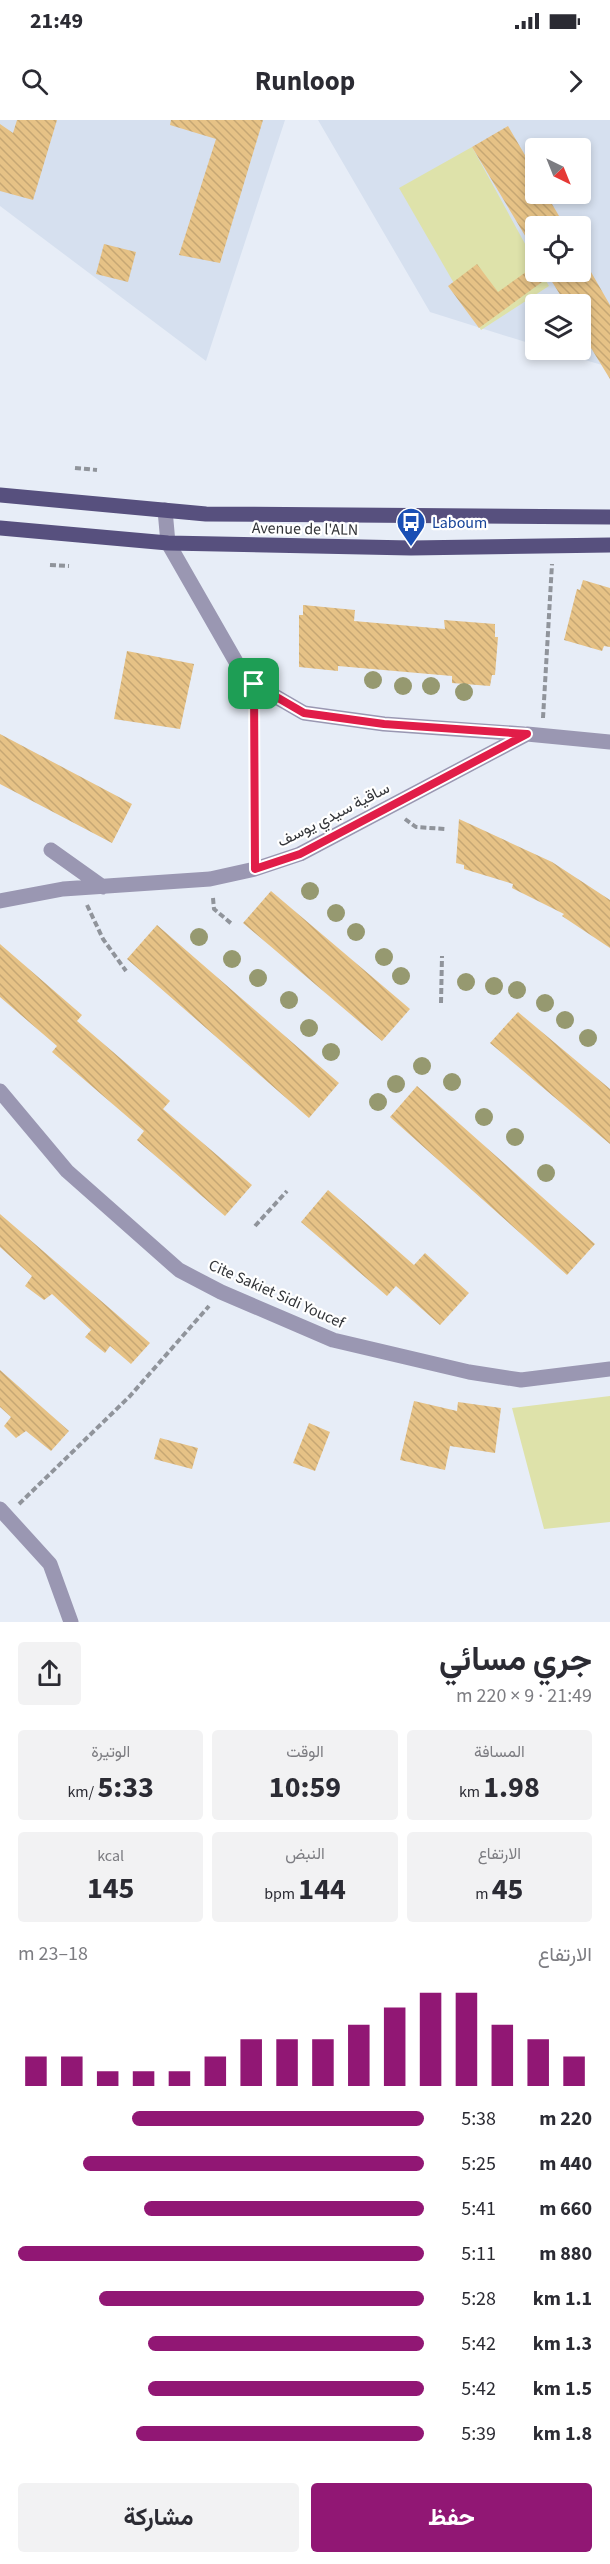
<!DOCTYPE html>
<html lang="ar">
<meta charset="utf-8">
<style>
:root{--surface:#fff;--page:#f2f2f3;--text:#2b2b33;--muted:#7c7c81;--accent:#911774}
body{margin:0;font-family:"Source Sans 3",Vazirmatn,sans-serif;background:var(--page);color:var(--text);direction:rtl;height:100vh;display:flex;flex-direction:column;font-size:22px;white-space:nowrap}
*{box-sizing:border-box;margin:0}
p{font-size:20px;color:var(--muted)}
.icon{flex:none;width:33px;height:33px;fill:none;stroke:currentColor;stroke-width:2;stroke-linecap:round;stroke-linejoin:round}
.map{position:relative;height:1502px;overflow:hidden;direction:ltr}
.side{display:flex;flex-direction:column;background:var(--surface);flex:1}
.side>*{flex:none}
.needle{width:39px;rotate:137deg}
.buttons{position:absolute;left:525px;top:18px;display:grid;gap:12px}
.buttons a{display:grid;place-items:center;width:66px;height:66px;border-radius:6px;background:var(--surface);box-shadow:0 3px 9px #0003;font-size:30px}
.pin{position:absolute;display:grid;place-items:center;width:51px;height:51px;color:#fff;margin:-26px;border-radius:12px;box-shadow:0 3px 9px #0006}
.round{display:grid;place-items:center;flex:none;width:63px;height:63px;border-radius:6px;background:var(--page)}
.overview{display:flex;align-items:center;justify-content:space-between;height:102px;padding:0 18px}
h1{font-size:33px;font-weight:700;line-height:45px}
.figures{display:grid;grid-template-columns:repeat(3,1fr);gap:9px;height:102px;padding:6px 18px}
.figures div{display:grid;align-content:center;border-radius:6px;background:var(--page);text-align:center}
.figures b{font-size:30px;font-weight:700}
.figures small{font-size:16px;font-weight:400}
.figures p{font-size:16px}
.chart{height:168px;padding:12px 18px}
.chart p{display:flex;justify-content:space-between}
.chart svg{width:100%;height:108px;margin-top:6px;stroke:var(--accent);stroke-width:6}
.cta{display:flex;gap:12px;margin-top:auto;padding:12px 18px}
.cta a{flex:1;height:69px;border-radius:6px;background:var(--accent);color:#fff;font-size:24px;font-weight:700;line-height:69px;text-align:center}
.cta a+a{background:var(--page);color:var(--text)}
ul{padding:0 18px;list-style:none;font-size:20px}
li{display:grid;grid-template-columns:96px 72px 1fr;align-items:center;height:45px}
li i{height:15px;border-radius:8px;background:var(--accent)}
.status{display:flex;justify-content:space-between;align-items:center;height:42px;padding:0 30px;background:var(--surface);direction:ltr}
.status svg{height:16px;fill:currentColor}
header{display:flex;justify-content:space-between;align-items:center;height:78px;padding:0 18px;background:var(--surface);font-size:27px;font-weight:700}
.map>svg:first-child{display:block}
.built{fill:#d6e0ef;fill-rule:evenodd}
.garden{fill:#dee2aa}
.building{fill:url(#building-back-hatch)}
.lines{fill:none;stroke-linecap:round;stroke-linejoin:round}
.path{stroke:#90949b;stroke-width:4;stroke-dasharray:6 3;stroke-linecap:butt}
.street{stroke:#9a97b2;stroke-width:15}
.primary{stroke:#57507e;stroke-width:15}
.tree{fill:#969970}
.route-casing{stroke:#fff;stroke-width:12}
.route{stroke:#e11d48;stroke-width:8}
.labels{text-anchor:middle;stroke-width:4.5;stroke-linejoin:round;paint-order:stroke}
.transit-label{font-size:16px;fill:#164399;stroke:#fff;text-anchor:start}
.street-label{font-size:16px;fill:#333539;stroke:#fff}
</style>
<div class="status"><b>21:49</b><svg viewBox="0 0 49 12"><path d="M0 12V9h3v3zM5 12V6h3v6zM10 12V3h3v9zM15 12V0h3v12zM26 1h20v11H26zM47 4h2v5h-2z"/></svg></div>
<header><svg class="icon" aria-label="forward" viewBox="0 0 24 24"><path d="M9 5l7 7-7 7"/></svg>Runloop<svg class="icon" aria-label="search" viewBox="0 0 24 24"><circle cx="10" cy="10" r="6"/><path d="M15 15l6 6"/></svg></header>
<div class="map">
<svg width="610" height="1502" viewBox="0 0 610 1502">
<defs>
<pattern id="building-back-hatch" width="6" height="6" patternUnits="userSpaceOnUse" patternTransform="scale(1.5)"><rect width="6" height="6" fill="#e6c286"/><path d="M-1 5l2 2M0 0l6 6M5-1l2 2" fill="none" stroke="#c6a774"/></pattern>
</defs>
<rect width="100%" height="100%" fill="#e7edf7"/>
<path class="built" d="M0,0h285l-79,241 -206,-155z
M318,0h292v241l-8,4 -51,-15h29v-46h-44l-1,41 -105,-33zM536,28h44v46h-44zM536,106h44v46h-44z"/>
<path class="garden" d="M472,27l63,115 1,10h5l8,14 -68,44 -82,-142z
M610,1276v126l-66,7 -32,-121z"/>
<path class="building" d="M17,0h40l-24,80 -33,-9v-67l13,9z
M171,0h92l-43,143 -41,-8 37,-116 -46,-14z
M508,6l28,48v20h10l19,32h-29v28l-64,-107z
M104,124l32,8 -8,30 -32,-8z
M477,144l21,28 28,-20h65l19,33v74l-30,-49v-26h-14l-17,-27 -70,51 -31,-42z
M583,460l27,8v59l-6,-1 -2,5 -38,-11 13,-51 3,1z
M303,485l52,5 -1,11 91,8 -1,-9 51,4v13h3l-3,38h-3l-2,11 -38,-3v-7l-114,-10v5l-39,-4v-52h4z
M127,531l67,13 -14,65 -66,-10z
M0,614l132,70 -20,39 -112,-59z
M459,699l93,43 58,38v48l-48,-32 2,-2 -52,-26 1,-4 -49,-15v-4l-8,-2z
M271,771l139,118 -28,32 -139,-118z
M157,805l182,158 -30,35 -182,-159z
M0,824l82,71 -5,6 93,80 -7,8 89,76 -27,31 -88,-76 7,-9 -92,-79 5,-6 -57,-49z
M518,892l92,77v55l-120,-101z
M417,966l178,158 -28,31 -177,-158z
M328,1070l86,75 11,-12 44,40 -29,32 -44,-39 -9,10 -86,-74z
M0,1094l150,129 -19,21 -21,-18 -5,7 -20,-16 6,-7 -39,-36 -8,6 -19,-14 7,-10 -32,-29z
M0,1250l69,61 -18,20 -25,-20 -10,7 -12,-12 7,-9 -11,-10z
M414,1281l43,10 1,-9 43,6 -6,45 -45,-7 -5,24 -45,-10z
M309,1303l21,9 -15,39 -22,-8z
M160,1318l38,10 -6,21 -38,-10z"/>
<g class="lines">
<path class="path" d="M75,348l22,2
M50,445l19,1
M254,586v145
M543,598l9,-154
M405,699l11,8 29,2
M213,778l1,11 19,16
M87,785l16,34 23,32
M441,883l1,-47
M255,1106l32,-35
M19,1384l111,-108 79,-90"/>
<path class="street" d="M165,390l3,33 71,124 15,17 50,29 80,11 140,10
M51,730l52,37
M0,781l63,-12 147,-10 45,-10 45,-15 227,-120 83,8
M0,971l67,80 112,99 42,22 112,48 136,32 52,8 89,-11
M0,1389l50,55 21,58"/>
<path class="primary" d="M0,375l206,19 404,3
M0,408l168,15 243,5 199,-3"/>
</g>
<g class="tree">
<circle cx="373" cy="560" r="9"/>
<circle cx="403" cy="566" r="9"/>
<circle cx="431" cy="566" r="9"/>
<circle cx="464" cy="572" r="9"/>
<circle cx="310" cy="771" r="9"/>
<circle cx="336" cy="793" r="9"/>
<circle cx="356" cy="812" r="9"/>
<circle cx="199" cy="817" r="9"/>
<circle cx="384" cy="837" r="9"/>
<circle cx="232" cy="839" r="9"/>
<circle cx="401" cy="856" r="9"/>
<circle cx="258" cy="858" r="9"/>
<circle cx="466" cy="862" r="9"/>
<circle cx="494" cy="866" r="9"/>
<circle cx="517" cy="870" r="9"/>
<circle cx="289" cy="880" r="9"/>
<circle cx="545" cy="883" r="9"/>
<circle cx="565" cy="900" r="9"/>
<circle cx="309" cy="908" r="9"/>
<circle cx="588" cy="918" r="9"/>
<circle cx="331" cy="932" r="9"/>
<circle cx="422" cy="946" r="9"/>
<circle cx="452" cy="962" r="9"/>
<circle cx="396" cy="964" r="9"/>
<circle cx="378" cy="982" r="9"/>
<circle cx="484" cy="997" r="9"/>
<circle cx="515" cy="1017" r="9"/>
<circle cx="546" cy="1053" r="9"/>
</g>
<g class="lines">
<g class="route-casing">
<path id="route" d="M254,564l50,29 80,11 143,10 -227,120 -45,15z"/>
</g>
<use href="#route" class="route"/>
</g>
<defs>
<g id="bus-pin" transform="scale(1.5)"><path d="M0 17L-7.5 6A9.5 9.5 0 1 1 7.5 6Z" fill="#1a4fb4" stroke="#fff"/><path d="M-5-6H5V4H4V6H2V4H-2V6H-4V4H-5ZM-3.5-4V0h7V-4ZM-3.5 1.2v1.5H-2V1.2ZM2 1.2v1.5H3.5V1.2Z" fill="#fff"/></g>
</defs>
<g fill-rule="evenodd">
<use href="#bus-pin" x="411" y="402"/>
</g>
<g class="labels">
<g class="transit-label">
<text x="432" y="408">Laboum</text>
</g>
<g class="street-label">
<text transform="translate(305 408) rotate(1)" y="6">Avenue de l'ALN</text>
<text transform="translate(333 694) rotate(-27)" y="6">ساقية سيدي يوسف</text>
<text transform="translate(277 1173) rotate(24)" y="6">Cite Sakiet Sidi Youcef</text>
</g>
</g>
</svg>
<div class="buttons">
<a><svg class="needle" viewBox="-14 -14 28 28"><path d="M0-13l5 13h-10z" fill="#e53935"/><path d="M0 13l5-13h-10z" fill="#7c7c81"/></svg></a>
<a><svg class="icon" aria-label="locate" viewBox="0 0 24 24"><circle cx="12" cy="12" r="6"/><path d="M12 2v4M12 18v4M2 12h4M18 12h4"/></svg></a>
<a><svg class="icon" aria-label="layers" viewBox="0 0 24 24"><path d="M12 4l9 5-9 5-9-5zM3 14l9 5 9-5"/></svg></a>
</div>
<div class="pin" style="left:254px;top:564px;background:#1e9e55"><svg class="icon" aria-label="arrive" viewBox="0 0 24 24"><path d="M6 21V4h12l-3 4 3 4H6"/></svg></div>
</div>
<section class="side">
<div class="overview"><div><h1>جري مسائي</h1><p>21:49 · 9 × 220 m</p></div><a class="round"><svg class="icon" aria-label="share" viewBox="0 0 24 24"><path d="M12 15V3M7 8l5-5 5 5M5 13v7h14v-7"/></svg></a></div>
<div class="figures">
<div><p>المسافة</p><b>1.98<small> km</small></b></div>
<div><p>الوقت</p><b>10:59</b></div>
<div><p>الوتيرة</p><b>5:33<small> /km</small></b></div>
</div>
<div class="figures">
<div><p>الارتفاع</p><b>45<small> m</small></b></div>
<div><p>النبض</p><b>144<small> bpm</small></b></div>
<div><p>kcal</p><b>145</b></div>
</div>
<div class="chart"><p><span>الارتفاع</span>18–23 m</p>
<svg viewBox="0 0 160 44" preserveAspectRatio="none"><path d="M5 44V32M15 44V32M25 44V38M35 44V38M45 44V38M55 44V32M65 44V25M75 44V25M85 44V25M95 44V19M105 44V12M115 44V6M125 44V6M135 44V19M145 44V25M155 44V32"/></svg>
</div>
<ul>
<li><b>220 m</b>5:38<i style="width:72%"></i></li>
<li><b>440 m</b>5:25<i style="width:84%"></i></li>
<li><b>660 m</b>5:41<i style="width:69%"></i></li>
<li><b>880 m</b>5:11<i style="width:100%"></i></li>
<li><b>1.1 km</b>5:28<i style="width:80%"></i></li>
<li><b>1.3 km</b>5:42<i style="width:68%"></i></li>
<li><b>1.5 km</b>5:42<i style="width:68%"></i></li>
<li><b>1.8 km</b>5:39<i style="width:71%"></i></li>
</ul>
<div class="cta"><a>حفظ</a><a>مشاركة</a></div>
</section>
